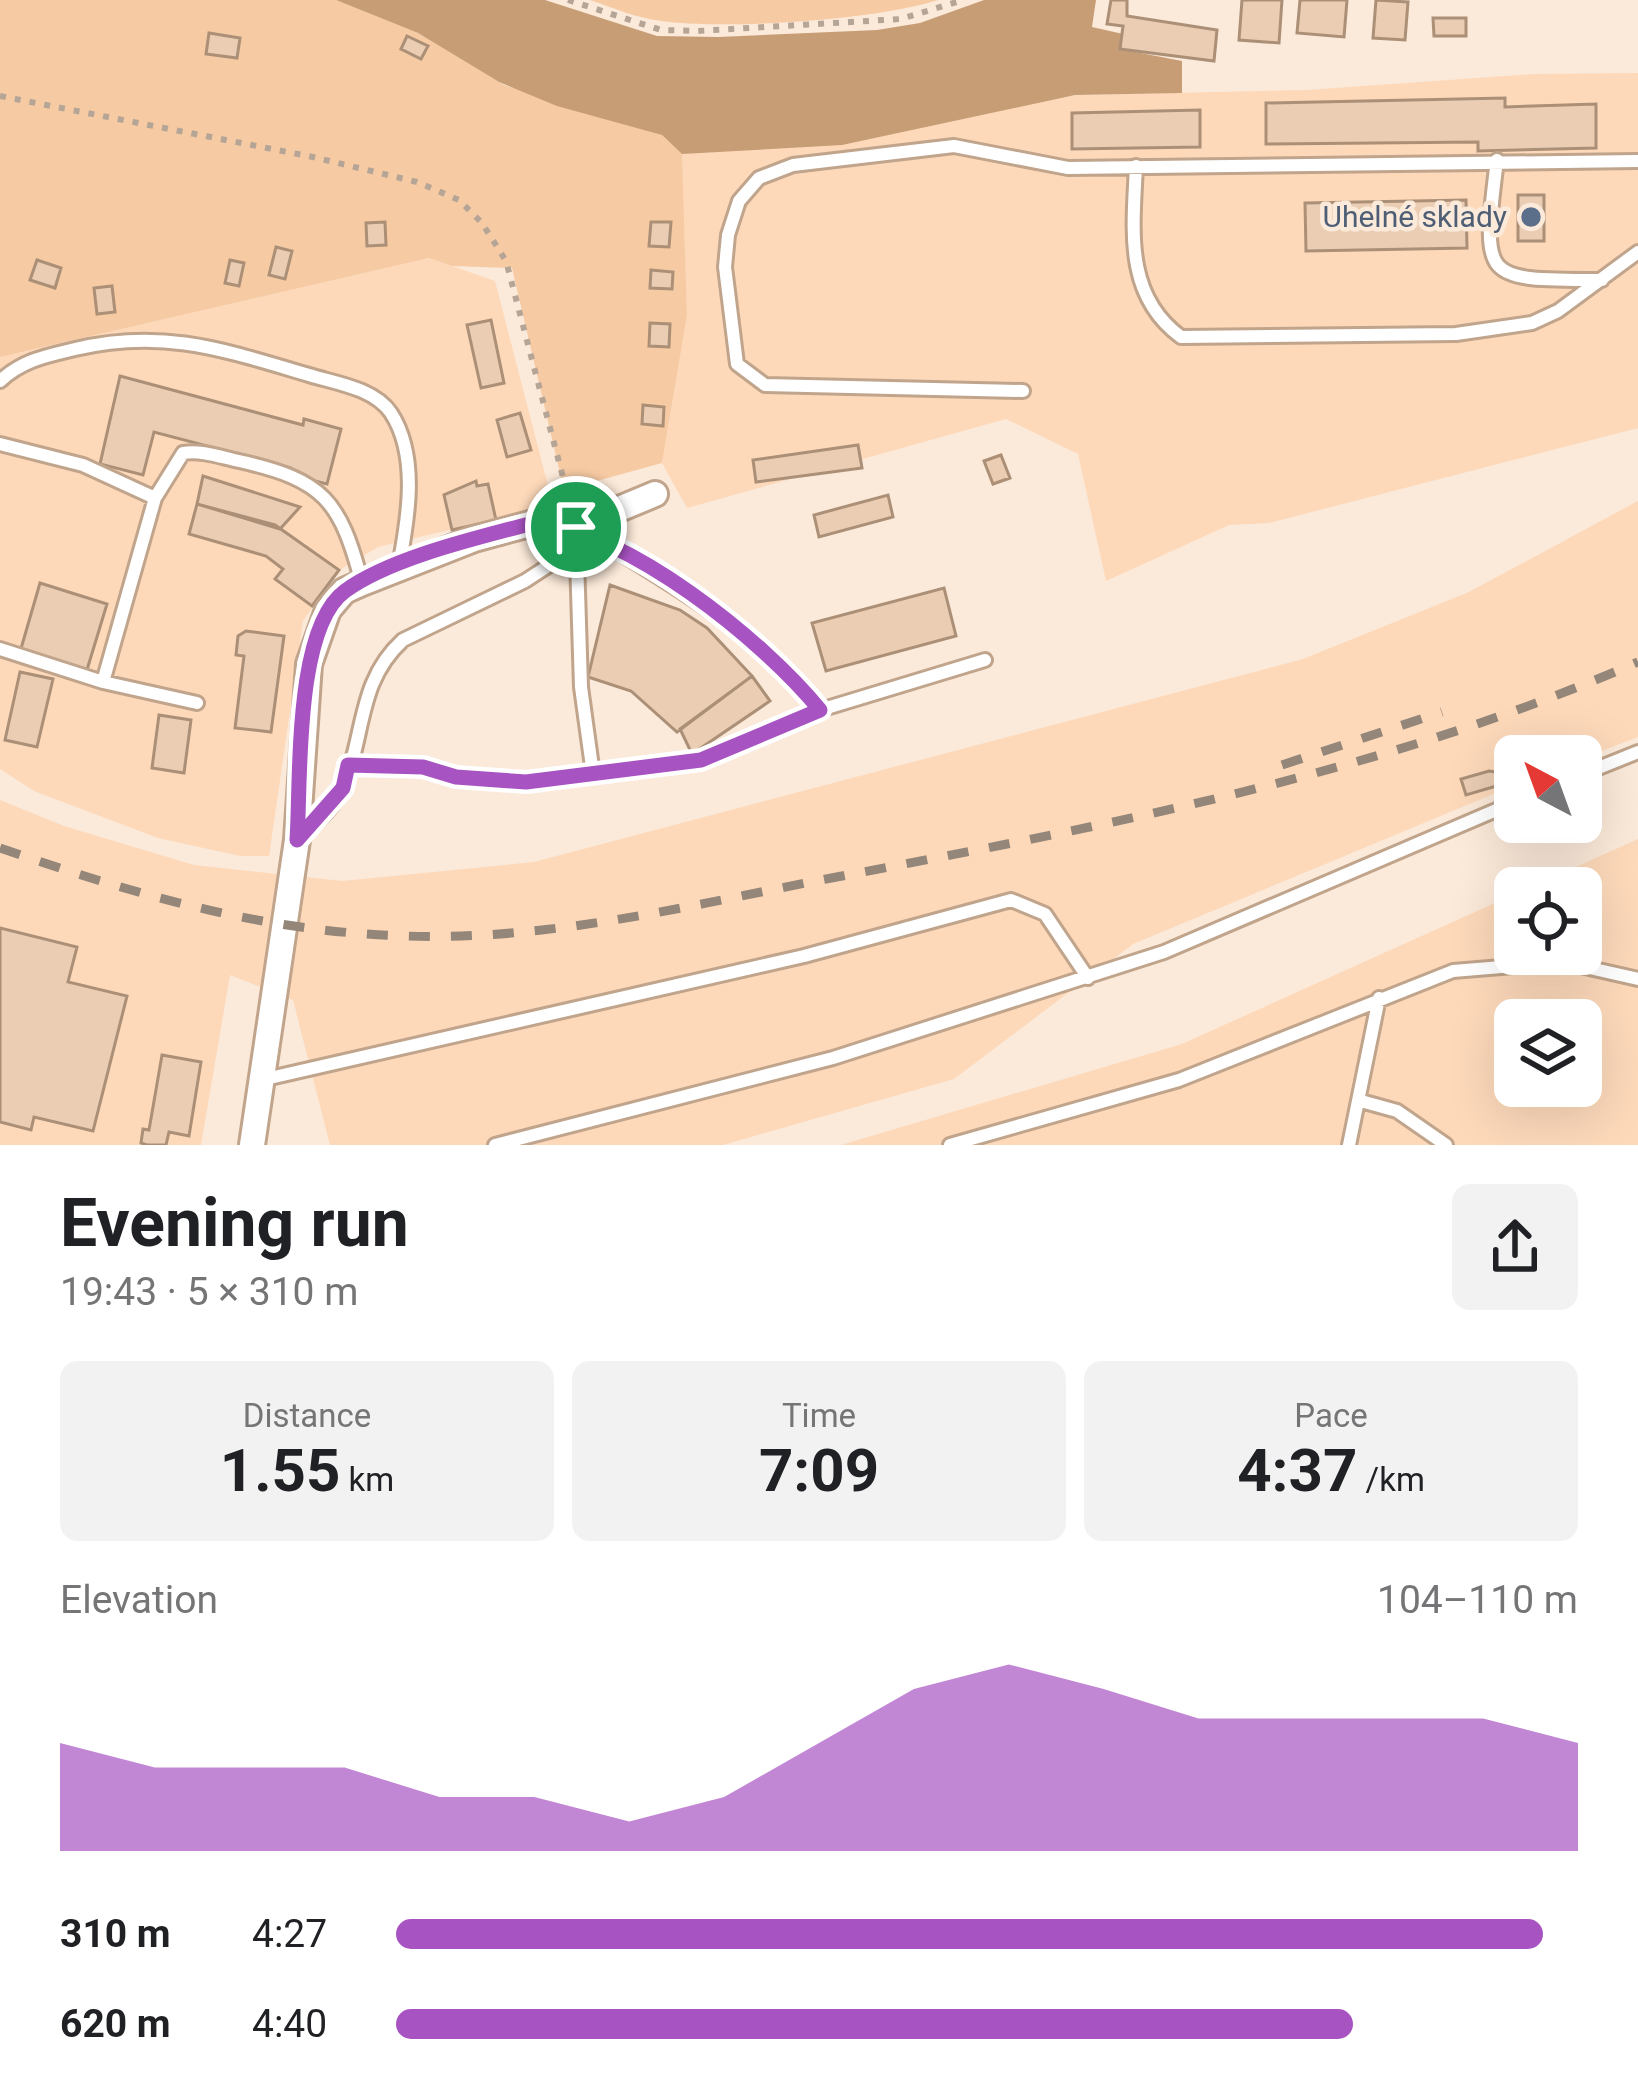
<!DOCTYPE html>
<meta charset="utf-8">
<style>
:root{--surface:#fff;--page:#f2f2f2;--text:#202124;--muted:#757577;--accent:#a853c2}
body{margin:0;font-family:Roboto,sans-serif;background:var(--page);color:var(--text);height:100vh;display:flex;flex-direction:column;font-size:45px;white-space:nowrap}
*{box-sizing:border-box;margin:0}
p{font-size:39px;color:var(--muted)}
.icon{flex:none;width:66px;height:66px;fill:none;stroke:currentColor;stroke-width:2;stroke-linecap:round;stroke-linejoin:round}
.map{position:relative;height:1145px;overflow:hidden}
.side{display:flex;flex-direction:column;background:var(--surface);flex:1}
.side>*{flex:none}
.needle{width:78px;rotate:319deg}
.controls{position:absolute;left:1494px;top:735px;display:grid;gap:24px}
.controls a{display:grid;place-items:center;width:108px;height:108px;border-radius:18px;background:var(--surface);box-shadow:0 12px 48px #0002;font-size:60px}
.pin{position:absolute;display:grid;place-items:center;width:102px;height:102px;color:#fff;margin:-51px;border:6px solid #fff;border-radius:50%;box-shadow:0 3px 12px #0007}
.round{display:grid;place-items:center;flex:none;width:126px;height:126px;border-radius:18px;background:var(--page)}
.overview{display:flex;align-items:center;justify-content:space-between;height:204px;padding:0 60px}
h1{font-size:66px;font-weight:700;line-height:90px}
.stats{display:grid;grid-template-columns:repeat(3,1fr);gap:18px;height:204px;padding:12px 60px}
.stats div{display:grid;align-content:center;border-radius:18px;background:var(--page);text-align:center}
.stats b{font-size:60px;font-weight:700}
.stats small{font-size:33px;font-weight:400}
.stats p{font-size:33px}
.chart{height:336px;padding:24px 60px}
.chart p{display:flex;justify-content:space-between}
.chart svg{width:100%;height:216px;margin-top:12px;fill:var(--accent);opacity:.7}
ul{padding:0 60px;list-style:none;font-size:39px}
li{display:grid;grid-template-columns:192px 144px 1fr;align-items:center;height:90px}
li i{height:30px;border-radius:15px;background:var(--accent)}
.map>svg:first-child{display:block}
.built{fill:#fdd9ba;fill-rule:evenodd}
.green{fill:#f6caa3}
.forest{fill:#c79d76}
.building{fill:#eacdb3;stroke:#ab9077;stroke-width:3}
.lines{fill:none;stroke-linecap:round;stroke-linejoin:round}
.lane-casing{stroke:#c0a48b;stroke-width:18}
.street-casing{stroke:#c0a48b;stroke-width:30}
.path{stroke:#b5a597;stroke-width:6;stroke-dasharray:6 9;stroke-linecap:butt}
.lane{stroke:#fff;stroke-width:12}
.street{stroke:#fff;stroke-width:24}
.rail{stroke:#948678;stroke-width:9;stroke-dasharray:21 21;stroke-linecap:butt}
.route-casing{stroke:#fff;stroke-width:24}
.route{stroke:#a853c2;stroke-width:15}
.service-dot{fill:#5c6f8a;stroke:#fbe9d9;stroke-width:4.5}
.labels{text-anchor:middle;stroke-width:9;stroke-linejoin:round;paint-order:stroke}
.service-label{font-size:30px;fill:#4e5e75;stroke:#fbe9d9;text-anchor:end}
</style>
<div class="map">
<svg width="1638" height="1145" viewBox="0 0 1638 1145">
<rect width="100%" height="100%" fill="#fbe9d9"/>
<path class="built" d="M1638,73v355l-369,95 -40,2 -123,56 -28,-127 -72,-35 -319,89 -25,-45 25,-147 -7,-212 627,-14 227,-16z
M429,258l66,23 58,224 -175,42 -40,24 -35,50 -34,235h-29l-82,-18 -124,-47 -34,-22v-412z
M1638,501v236l-57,22 -66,-3v29l-382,159 -179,135 -231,66h-393l-37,-145 -63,-25 -29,170h-201v-345l64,26 130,39 148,16 192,-19 769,-203 166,-67z
M1638,839v306h-797l341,-101 333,-150v60h66v-66h-52zM1515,1020h66v66h-66z"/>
<path class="green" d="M0,0h336l82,33 86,52 158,50 20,19 5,162 -25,147 -98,27 -52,-222 -60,-2 -23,-8 -429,99z
M590,0h348c-62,20 -212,30 -277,21 -24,-3 -48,-13 -71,-21z"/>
<path class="forest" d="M336,0h209l112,36 62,1 158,-7 43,-7 64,-23h112l-4,27 31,7 -3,15 62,12v32l-107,2 -233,50 -160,9 -20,-19 -105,-29 -58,-24 -81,-49z"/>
<path class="building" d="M1111,0h16v16l90,14 -3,31 -94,-12 3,-23 -16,-2z
M1242,0h40l-3,43 -40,-3z
M1300,0h47l-3,37 -47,-4z
M1376,0l32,2 -3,38 -32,-2z
M1433,18h33v18h-32z
M209,33l31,5 -3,20 -31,-4z
M407,36l21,10 -7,13 -20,-10z
M1505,98v9l91,-3v44l-118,3v-9l-212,2v-41z
M1200,110v37l-128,2v-36z
M1518,195h26v46h-26z
M1466,200l1,48 -161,3 -1,-48z
M385,222l1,23 -19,1 -1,-23z
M651,222h20l-2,25 -20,-1z
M276,247l16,4 -7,28 -16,-4z
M37,260l24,8 -6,20 -25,-8z
M230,260l14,3 -5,23 -14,-3z
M651,270l22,2 -1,17 -22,-1z
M112,286l3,26 -18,2 -3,-26z
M491,320l13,63 -23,5 -14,-63z
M650,323l20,1 -1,23 -20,-1z
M120,376l183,49 1,-6 37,10 -14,55 -37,-9 1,-7 -137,-36 -11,43 -43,-11z
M643,405l21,2 -1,19 -21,-2z
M520,413l11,37 -24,7 -10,-37z
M858,445l4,23 -106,14 -3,-22z
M1001,455l9,23 -17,6 -9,-23z
M203,476l97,31 -20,22 -83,-25z
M476,481l1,5 11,-2 8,36 -44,10 -8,-35z
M888,495l5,22 -74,20 -5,-22z
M197,504l78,21 64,45 -27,36 -37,-27 8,-10 -17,-13 -77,-22z
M40,583l67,21 -21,69 -66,-21z
M610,585l70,25 27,18 45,48 -75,56 -46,-41 -43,-14z
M944,588l12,48 -130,35 -14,-48z
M246,631l38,5 -13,96 -36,-4 9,-72 -8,-1 2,-19z
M20,672l33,7 -16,68 -32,-7z
M752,676l18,25 -78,53 -12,-25z
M159,715l32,5 -7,53 -32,-5z
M1489,771l7,1 4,13 -34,10 -5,-16z
M0,928l77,19 -9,35 59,14 -34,135 -59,-14 -3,13 -31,-8z
M162,1055l39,7 -12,74 -20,-4 -3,13h-19l-6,-2 2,-14 6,1z"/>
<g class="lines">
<g class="lane-casing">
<path id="lane" d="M1497,160c-15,121 -17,120 105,120
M1136,166c-3,64 -12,129 45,171l275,-3 76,-11 26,-12 80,-59
M0,381c23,-21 46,-25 75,-32 88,-21 149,1 234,26 26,8 65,13 82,38 28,43 17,106 8,153
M1023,391l-258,-6 -28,-21 -12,-97 3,-32 11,-34 20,-23 34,-13 161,-19 114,22 570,-7
M0,444l83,21 72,33
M577,527c89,54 176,102 243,183l165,-50
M0,649l103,33 94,21
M103,682l52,-184 28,-45c19,-3 37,4 56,8 85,19 101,39 123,122
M348,765l75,2 33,10 70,5 175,-22 119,-50
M1581,775l57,-23
M298,839c15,-14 36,-30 44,-50 24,-53 14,-106 61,-149l122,-59 23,-15 28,-39 5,160 12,87
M261,1080l543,-124 207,-56 34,14 43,64
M1361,1101l36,10 49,34
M495,1145l338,-87 331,-106 351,-150
M950,1145l229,-65 274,-109 110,-9 75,17
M1349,1145l30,-147"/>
</g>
<g class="street-casing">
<path id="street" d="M252,1145l45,-305 12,-176 19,-54 16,-19 18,-8 112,-44 63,-17 39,5 79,-33"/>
</g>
<path class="path" d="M568,0l93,30 37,1 203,-12 62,-19
M0,96l313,61 104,25 42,18 23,23 24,38 63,239"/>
<use href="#lane" class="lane"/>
<use href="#street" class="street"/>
<path class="rail" d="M1282,765l160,-53
M0,848c133,46 263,84 405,88 143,5 282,-30 421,-57 274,-52 555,-105 812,-217"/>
</g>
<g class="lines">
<g class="route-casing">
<path id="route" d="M537,522c92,11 225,117 283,188l-119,50 -175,22 -70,-5 -33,-10 -75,-2 -5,23 -46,52c4,-60 -3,-212 48,-249 47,-34 136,-54 192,-69z"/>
</g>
<use href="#route" class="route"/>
</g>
<circle class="service-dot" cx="1531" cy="217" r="12"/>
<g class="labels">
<g class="service-label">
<text x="1507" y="227">Uhelné sklady</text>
</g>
</g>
</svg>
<div class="controls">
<a><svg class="needle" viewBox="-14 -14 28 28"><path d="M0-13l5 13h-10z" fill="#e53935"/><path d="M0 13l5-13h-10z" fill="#757577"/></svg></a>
<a><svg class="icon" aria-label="locate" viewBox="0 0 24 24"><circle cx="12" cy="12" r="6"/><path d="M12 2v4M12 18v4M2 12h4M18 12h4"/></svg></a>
<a><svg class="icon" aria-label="layers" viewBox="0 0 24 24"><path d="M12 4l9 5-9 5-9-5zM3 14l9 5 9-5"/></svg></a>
</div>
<div class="pin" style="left:576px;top:527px;background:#1e9e55"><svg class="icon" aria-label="arrive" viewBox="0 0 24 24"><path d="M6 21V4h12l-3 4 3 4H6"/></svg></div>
</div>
<section class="side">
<div class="overview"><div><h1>Evening run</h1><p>19:43 · 5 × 310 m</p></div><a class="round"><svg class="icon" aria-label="share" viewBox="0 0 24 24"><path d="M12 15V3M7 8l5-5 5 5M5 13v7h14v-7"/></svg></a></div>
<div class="stats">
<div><p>Distance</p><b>1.55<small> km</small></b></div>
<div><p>Time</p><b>7:09</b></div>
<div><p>Pace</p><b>4:37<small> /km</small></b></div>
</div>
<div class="chart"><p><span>Elevation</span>104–110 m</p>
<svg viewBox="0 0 160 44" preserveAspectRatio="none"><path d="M0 44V22L10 27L20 27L30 27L40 33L50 33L60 38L70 33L80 22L90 11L100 6L110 11L120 17L130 17L140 17L150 17L160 22V44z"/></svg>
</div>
<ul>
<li><b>310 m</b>4:27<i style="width:97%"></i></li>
<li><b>620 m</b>4:40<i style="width:81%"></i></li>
</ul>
</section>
